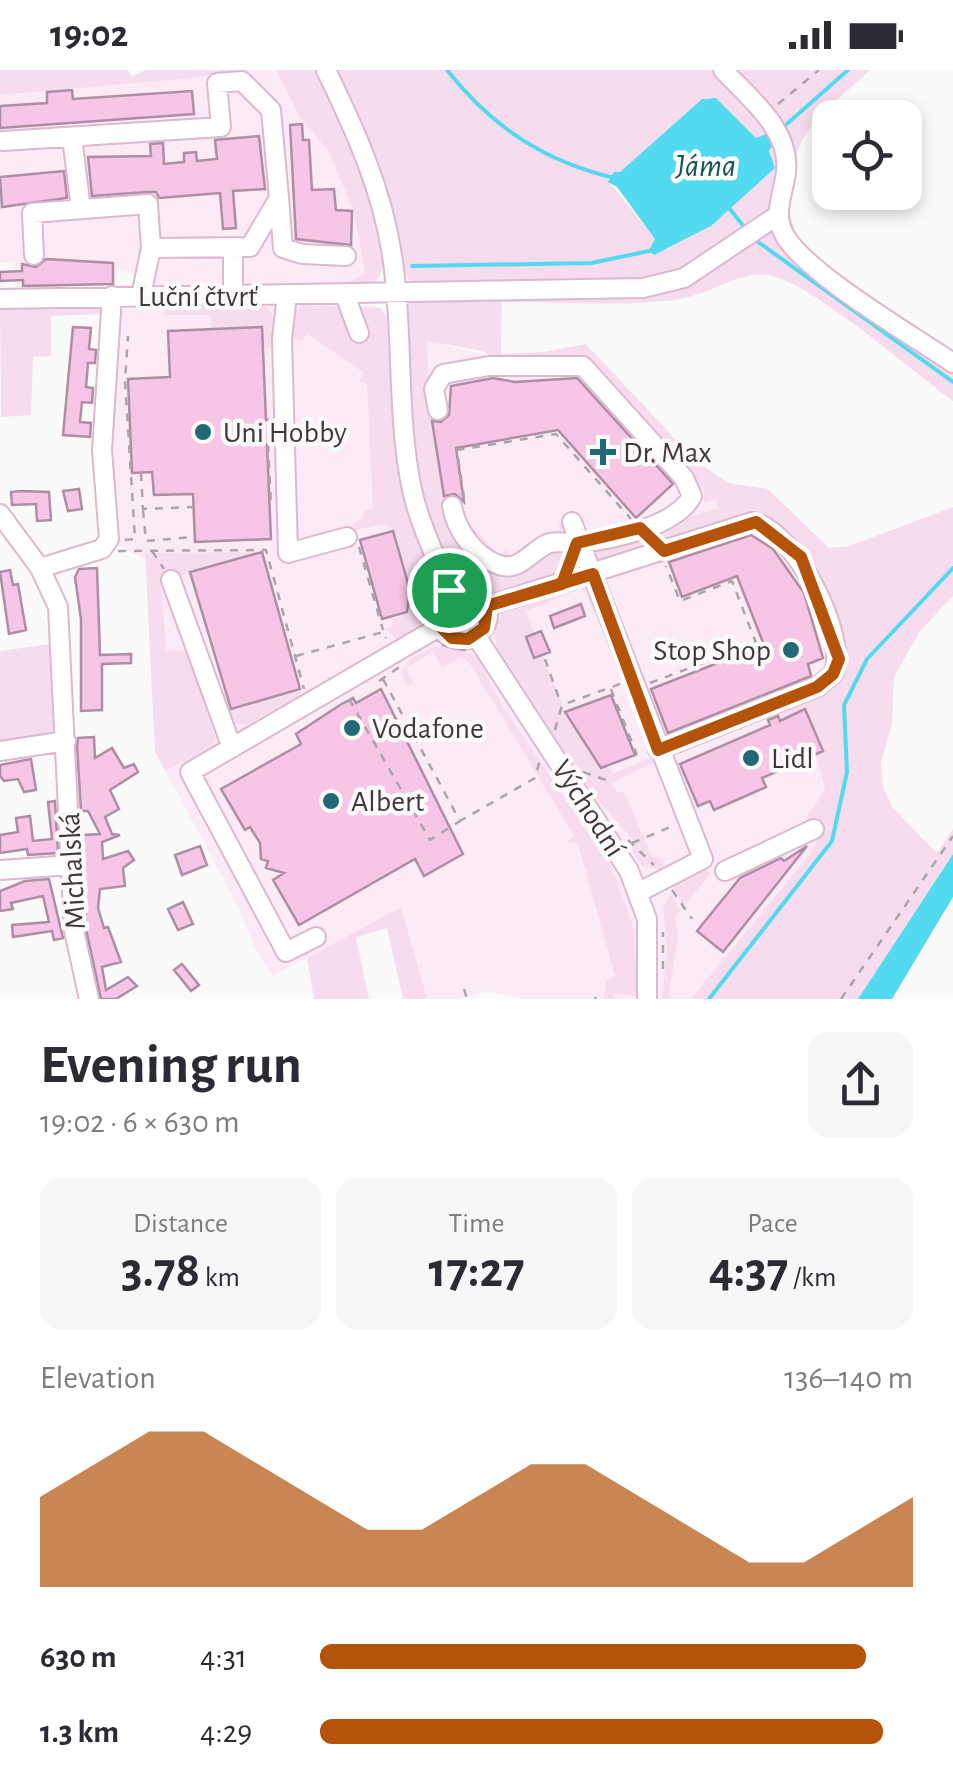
<!DOCTYPE html>
<meta charset="utf-8">
<style>
:root{--surface:#fff;--page:#f7f7f7;--text:#2b2b33;--muted:#7c7c81;--accent:#b45309}
body{margin:0;font-family:"Alegreya Sans",sans-serif;background:var(--page);color:var(--text);height:100vh;display:flex;flex-direction:column;font-size:38px;white-space:nowrap}
*{box-sizing:border-box;margin:0}
p{font-size:32px;color:var(--muted)}
.icon{flex:none;width:55px;height:55px;fill:none;stroke:currentColor;stroke-width:2;stroke-linecap:round;stroke-linejoin:round}
.map{position:relative;height:929px;overflow:hidden}
.details{display:flex;flex-direction:column;background:var(--surface);flex:1}
.details>*{flex:none}
.tools{position:absolute;left:812px;top:30px;display:grid;gap:20px}
.tools a{display:grid;place-items:center;width:110px;height:110px;border-radius:20px;background:var(--surface);box-shadow:0 5px 15px #0003;font-size:50px}
.pin{position:absolute;display:grid;place-items:center;width:85px;height:85px;color:#fff;margin:-42px;border:5px solid #fff;border-radius:50%;box-shadow:0 2px 10px #0007}
.round{display:grid;place-items:center;flex:none;width:105px;height:105px;border-radius:20px;background:var(--page)}
.head{display:flex;align-items:center;justify-content:space-between;height:170px;padding:0 40px}
h1{font-size:55px;font-weight:700;line-height:75px}
.figures{display:grid;grid-template-columns:repeat(3,1fr);gap:15px;height:170px;padding:10px 40px}
.figures div{display:grid;align-content:center;border-radius:20px;background:var(--page);text-align:center}
.figures b{font-size:50px;font-weight:700}
.figures small{font-size:28px;font-weight:400}
.figures p{font-size:28px}
.chart{height:280px;padding:20px 40px}
.chart p{display:flex;justify-content:space-between}
.chart svg{width:100%;height:180px;margin-top:10px;fill:var(--accent);opacity:.7}
ul{padding:0 40px;list-style:none;font-size:32px}
li{display:grid;grid-template-columns:160px 120px 1fr;align-items:center;height:75px}
li i{height:25px;border-radius:12px;background:var(--accent)}
.status{display:flex;justify-content:space-between;align-items:center;height:70px;padding:0 50px;background:var(--surface);direction:ltr}
.status svg{height:28px;fill:currentColor}
.map>svg:first-child{display:block}
.built{fill:#fcebf6}
.green{fill:#f7dcee;fill-rule:evenodd}
.water{fill:#53daef}
.lines{fill:none;stroke-linecap:round;stroke-linejoin:round}
.stream{stroke:#53daef;stroke-width:4}
.building{fill:#f7c5e6;stroke:#ae8ea3;stroke-width:2.5}
.minor-casing{stroke:#dbb9cf;stroke-width:22}
.path{stroke:#aba5a9;stroke-width:2.5;stroke-dasharray:8 8;stroke-linecap:butt}
.minor{stroke:#fff;stroke-width:18}
.route-casing{stroke:#fff;stroke-width:20}
.route{stroke:#b45309;stroke-width:12}
.poi-dot{fill:#206975;stroke:#fafafa;stroke-width:4}
.labels{text-anchor:middle;stroke-width:9;stroke-linejoin:round;paint-order:stroke}
.street-label{font-size:30px;fill:#44363f;stroke:#fafafa}
.poi-label{font-size:30px;fill:#44363f;stroke:#fafafa;text-anchor:start}
.water-label{font-size:32px;font-style:italic;fill:#17515a;stroke:#fafafa}
</style>
<div class="status"><b>19:02</b><svg viewBox="0 0 49 12"><path d="M0 12V9h3v3zM5 12V6h3v6zM10 12V3h3v9zM15 12V0h3v12zM26 1h20v11H26zM47 4h2v5h-2z"/></svg></div>
<div class="map">
<svg width="953" height="929" viewBox="0 0 953 929">
<rect width="100%" height="100%" fill="#fafafa"/>
<path class="built" d="M240,0h36l30,55 23,27 25,60 11,62 -27,14 -180,-2 -8,-9 -32,-7 -4,15 -99,2 -1,-25 -14,1v-168l183,-16z
M302,235l75,1 6,41 44,-6 74,17 85,-11 142,159 40,-17 26,27 58,147 -14,113 -21,71 -123,152h-171l-35,-8 -28,8h-57l-16,-71 -65,22 -50,26 -17,-28 -18,-43 -82,-154 -9,-191 -33,-17 -5,-71 11,-163z"/>
<path class="green" d="M0,0h128l4,6 14,-6h94l-57,9 -183,16z
M276,0h40c19,42 75,151 68,194 -1,7 -7,14 -9,21l-37,3 27,-15 -11,-61 -25,-60 -28,-33z
M335,0h535c-18,17 -40,34 -56,53 -26,30 -36,90 -10,123 24,30 113,83 149,109v46c-40,-29 -141,-118 -184,-126 -30,-4 -60,20 -89,24 -57,9 -120,2 -178,3l-1,52 42,-2 43,-8 110,117 33,22 39,6 61,59 20,-2 104,-39v89l-33,35 -26,46 -2,47 -11,38 2,25 10,21 44,45 16,-24v25l-95,145h-167l119,-145 9,-17 -12,-20 18,-28 -9,-35 6,-3 -17,-41 -26,11 -4,-10 52,-20 9,-8 11,-33 -42,-103 -42,-28 -165,47 -6,-15 6,-4 120,-39 -2,-9 -12,3v-11l-119,-133 -86,3 -16,-10 -56,-10 3,76 14,86 51,65 63,-18 6,7 -10,19 -56,19c-13,-5 -32,-12 -42,-21 -45,-41 -50,-204 -49,-264l1,-7 12,-6 -14,-22 -24,-99zM710,27l46,42 9,-5 9,35 -63,57 -46,24 -56,-68 93,-83z
M105,233l-1,11 -53,2v40l-18,1 -2,58 -30,2 -1,-113z
M264,235l10,11v31l-11,1 -1,-21 -50,2 -2,-14h-46l4,-9z
M302,235l78,3 6,7 13,169 33,97 -11,44 -24,14 -13,-10 9,-4 -2,-6 16,-5 3,-24 -17,-60 -9,-6 -29,6 -3,-5 10,-7 3,-8 8,-1 -6,-126 -8,-1 4,-10 -56,-38 -5,7 -12,-5 3,-22z
M466,437l-5,7 38,41 6,-5 6,6 32,-23 17,-3 -1,-8 6,7 -62,30 -26,-16 -20,-34z
M262,482l-101,29 5,69 24,1 25,87 -4,10 -46,23 -10,-20 -10,-198z
M580,515l11,2 9,24h-7l-8,-21 -6,-1 -53,22 39,102 35,55 8,-2 4,8 38,-16 4,4 -42,21 5,10 7,-2 28,66 12,2 -1,11 -21,-4 -10,-15 3,-9 -39,-44 -98,-145 -4,-27 10,-17z
M445 544a17 17 0 1 1 34 0a17 17 0 1 1-34 0Z
M50,574l7,81 -4,7 -53,10v-91z
M436,576l35,7 9,8 20,41 111,164 24,66 2,64 -22,-3 -2,6h-9l2,-19 9,-4 -37,-132 -12,-2 8,-6 -105,-174 -8,-5 -19,11 -9,-16 -27,16 8,15 -7,4 -6,-14 10,-15z
M300,619l2,5 -54,31 -16,-2 -5,-13z
M704,798l7,5 -28,34 -10,-21z
M671,822l9,18 -5,7 3,20 -10,62h-6l5,-48 -4,-43z
M401,837l26,92h-24l-16,-71 -31,9 13,62h-55l-7,-41z"/>
<path class="water" d="M716,28l40,40 12,-5 7,8 -6,10 6,17 -64,58 -57,29 -5,-5 6,-11 -38,-52 -9,-5 6,-10h6l82,-73z
M953,784v43l-61,102h-34z"/>
<g class="lines">
<path class="stream" d="M447,0c45,57 98,92 168,108
M780,60l68,-60
M729,138l16,20
M754,169l199,143
M412,196l179,-3 63,-13
M709,929l123,-158 15,-69 -3,-67 23,-46 86,-91"/>
</g>
<path class="building" d="M72,20l1,9 119,-8 2,23 -194,14v-22l47,-3v-11z
M302,54l1,16h6l3,50 22,-1 2,21 16,1 -1,34 -55,-6 -6,-114z
M259,66l6,53 -32,2 3,37 -13,1 -3,-36 -61,5 -3,-6h-9l-55,4 -4,-39 63,-1 -1,-12 13,-1 1,21 20,-2v-9l12,-1 1,9 20,-2 -2,-19z
M64,101l3,27 -65,9 -2,-30z
M46,189l67,4v21l-90,2v-6l-23,1v-9l22,-1v-7l14,3z
M73,257l18,1 -2,21 7,1 -1,13h-7l-2,24 7,1 -1,15 -10,-1 -2,20 11,1 -1,14 -27,-2z
M262,257l4,93h6v24h-5l4,95 -76,3 -2,-48 -39,1 -2,-23 -20,1 -4,-94 42,-2 -2,-46z
M493,308l22,4 62,-4 96,106 -37,34 -78,-88 -102,18 8,54 -9,-8 -11,2 -12,-75 9,1 8,-7 2,-29z
M79,419l3,20 -14,2 -5,-20z
M21,421l28,1 2,28 -14,1 -1,-17 -24,1 -1,-13z
M393,461l17,59 -3,22 -25,7 -22,-79z
M751,465l22,14 31,44 19,65 -15,6 3,12 -143,57 -17,-44 113,-44 -27,-69 -55,21 -13,-35z
M262,482l38,137 -69,20 -41,-137z
M97,498l3,87 31,-1v9l-29,1v46l-21,1v-92l-6,-42 4,-8z
M10,500l3,15 5,-1 8,46 -17,4 -9,-62z
M581,534l4,12 -31,12 -4,-12z
M541,561l9,21 -16,6 -8,-21z
M381,619l82,165 -39,22 -9,-17 -116,66 -26,-45 11,-7 -18,-5 2,-7 -7,-2 -1,-16 -10,-16 -5,3 -24,-41 80,-45 -5,-10 44,-29 13,-7 3,5z
M611,625l24,60 -34,13 -36,-56z
M805,639l18,42 -61,27 4,9 -52,23 -4,-9 -12,5 -18,-42 90,-39 -2,-5 10,-4 2,5z
M94,667l1,21 17,-10 12,20 10,-4 4,8 -28,18 9,19 -14,8 7,17 8,1 -18,7 1,17 25,-8 6,9 -11,8 2,18 -25,3 -2,19 6,20 4,-1 13,35 -19,5 4,23 22,-13 9,9 -21,13h-15l-15,-70 -4,-94 18,-1 -12,-23h-7l-4,-65 1,-8z
M31,689l5,31 -12,2 -6,-13 -14,2 -4,-5v-11z
M55,731l3,52 -30,2 -1,-6 -27,4v-18l18,-3 -2,-14 14,-2 3,25 19,-2 -4,-37z
M200,776l7,19 -25,10 -7,-20z
M807,776l-84,106 -26,-21 43,-53 41,-20 3,3z
M49,809l14,59 -9,2 -2,-9 -39,6 -1,-12 37,-3 -6,-26 -32,7 2,6 -13,2v-20l25,-10z
M183,832l10,22 -15,6 -10,-21z
M182,894l17,21 -8,6 -17,-21z"/>
<g class="lines">
<g class="minor-casing">
<path id="minor" d="M326,0c29,60 56,119 66,185 12,78 4,159 20,235 8,35 24,67 37,100
M723,0c26,28 68,60 63,102 -2,20 -13,40 -3,60 17,38 132,105 170,131
M72,67l9,72
M3,71l218,-14 -4,-44 25,-2 29,29 8,88 -29,49 -99,1
M279,128l4,50 19,6 44,2
M34,185l-2,-42 116,-9 3,44 -10,48
M233,225v-48
M287,225l-5,44 6,214 59,-16
M345,225l14,38
M0,229l643,-11 41,-10 94,-63
M438,340l-4,-21 9,-15 46,-8h94l101,112 8,18c-16,31 -82,44 -114,47 -10,1 -21,-3 -31,1 -16,7 -27,28 -48,21 -24,-8 -43,-35 -47,-59
M0,444l40,54 18,39 16,324 15,68
M572,452l131,337 -64,33
M40,498l62,-19 7,-10 -7,-89 10,-154
M171,510l61,168
M436 544a26 26 0 1 1 52 0a26 26 0 1 1-52 0Z
M487,536l265,-84c42,6 98,117 81,152l-16,13 -159,63
M476,566l153,235 18,48v80
M0,681l66,-10
M0,800l71,-5
M725,801l89,-42
M316,867l-30,15 -96,-180 249,-145"/>
</g>
<path class="path" d="M778,34l41,-34
M268,374l3,62
M141,403l2,36 50,-2
M464,428l-7,-48 99,-16 75,85
M143,440l3,31 48,-4
M125,470l10,-1 -10,-158 3,-45
M359,477l24,83
M118,481l148,-1 38,139
M152,481l12,18
M426,544l6,-21
M442,575l26,6
M296,586l87,-24 3,6
M545,589l16,45
M383,609l77,142 75,-43 5,-18
M379,611l25,-17
M650,613l106,-40 -24,-62 -52,20 -14,-35
M611,619l26,66
M349,629l81,141 30,-19
M555,660l7,-25 58,-21
M583,702l29,10
M628,770l26,25
M632,773l43,-18
M672,820l20,29
M663,899v-37
M464,919l3,10
M595,927l1,2
M841,929l112,-163"/>
<use href="#minor" class="minor"/>
</g>
<g class="lines">
<g class="route-casing">
<path id="route" d="M449,520l-12,14 -1,18 16,16 16,1 16,-11 3,-22 106,-32 65,176 159,-63 16,-13 6,-15 -38,-102 -45,-35 -92,29 -24,-23 -63,15 -15,41 -75,22 -15,-17 -23,1"/>
</g>
<use href="#route" class="route"/>
</g>
<g class="poi-dot">
<circle cx="203" cy="362" r="10"/>
<path d="M598 367h10v10h10v10h-10v10h-10v-10h-10v-10h10z"/>
<circle cx="791" cy="580" r="10"/>
<circle cx="352" cy="658" r="10"/>
<circle cx="751" cy="688" r="10"/>
<circle cx="331" cy="731" r="10"/>
</g>
<g class="labels">
<g class="street-label">
<text x="198" y="236">Luční čtvrť</text>
<text transform="translate(589 738) rotate(57)" y="10">Východní</text>
<text transform="translate(72 801) rotate(-93)" y="10">Michalská</text>
</g>
<g class="poi-label">
<text x="223" y="372">Uni Hobby</text>
<text x="623" y="392">Dr. Max</text>
<text x="771" y="590" text-anchor="end">Stop Shop</text>
<text x="372" y="668">Vodafone</text>
<text x="771" y="698">Lidl</text>
<text x="351" y="741">Albert</text>
</g>
<g class="water-label">
<text x="706" y="106">Jáma</text>
</g>
</g>
</svg>
<div class="tools">
<a><svg class="icon" aria-label="locate" viewBox="0 0 24 24"><circle cx="12" cy="12" r="6"/><path d="M12 2v4M12 18v4M2 12h4M18 12h4"/></svg></a>
</div>
<div class="pin" style="left:449px;top:520px;background:#1e9e55"><svg class="icon" aria-label="arrive" viewBox="0 0 24 24"><path d="M6 21V4h12l-3 4 3 4H6"/></svg></div>
</div>
<section class="details">
<div class="head"><div><h1>Evening run</h1><p>19:02 · 6 × 630 m</p></div><a class="round"><svg class="icon" aria-label="share" viewBox="0 0 24 24"><path d="M12 15V3M7 8l5-5 5 5M5 13v7h14v-7"/></svg></a></div>
<div class="figures">
<div><p>Distance</p><b>3.78<small> km</small></b></div>
<div><p>Time</p><b>17:27</b></div>
<div><p>Pace</p><b>4:37<small> /km</small></b></div>
</div>
<div class="chart"><p><span>Elevation</span>136–140 m</p>
<svg viewBox="0 0 160 44" preserveAspectRatio="none"><path d="M0 44V22L10 14L20 6L30 6L40 14L50 22L60 30L70 30L80 22L90 14L100 14L110 22L120 30L130 38L140 38L150 30L160 22V44z"/></svg>
</div>
<ul>
<li><b>630 m</b>4:31<i style="width:92%"></i></li>
<li><b>1.3 km</b>4:29<i style="width:95%"></i></li>
</ul>
</section>
